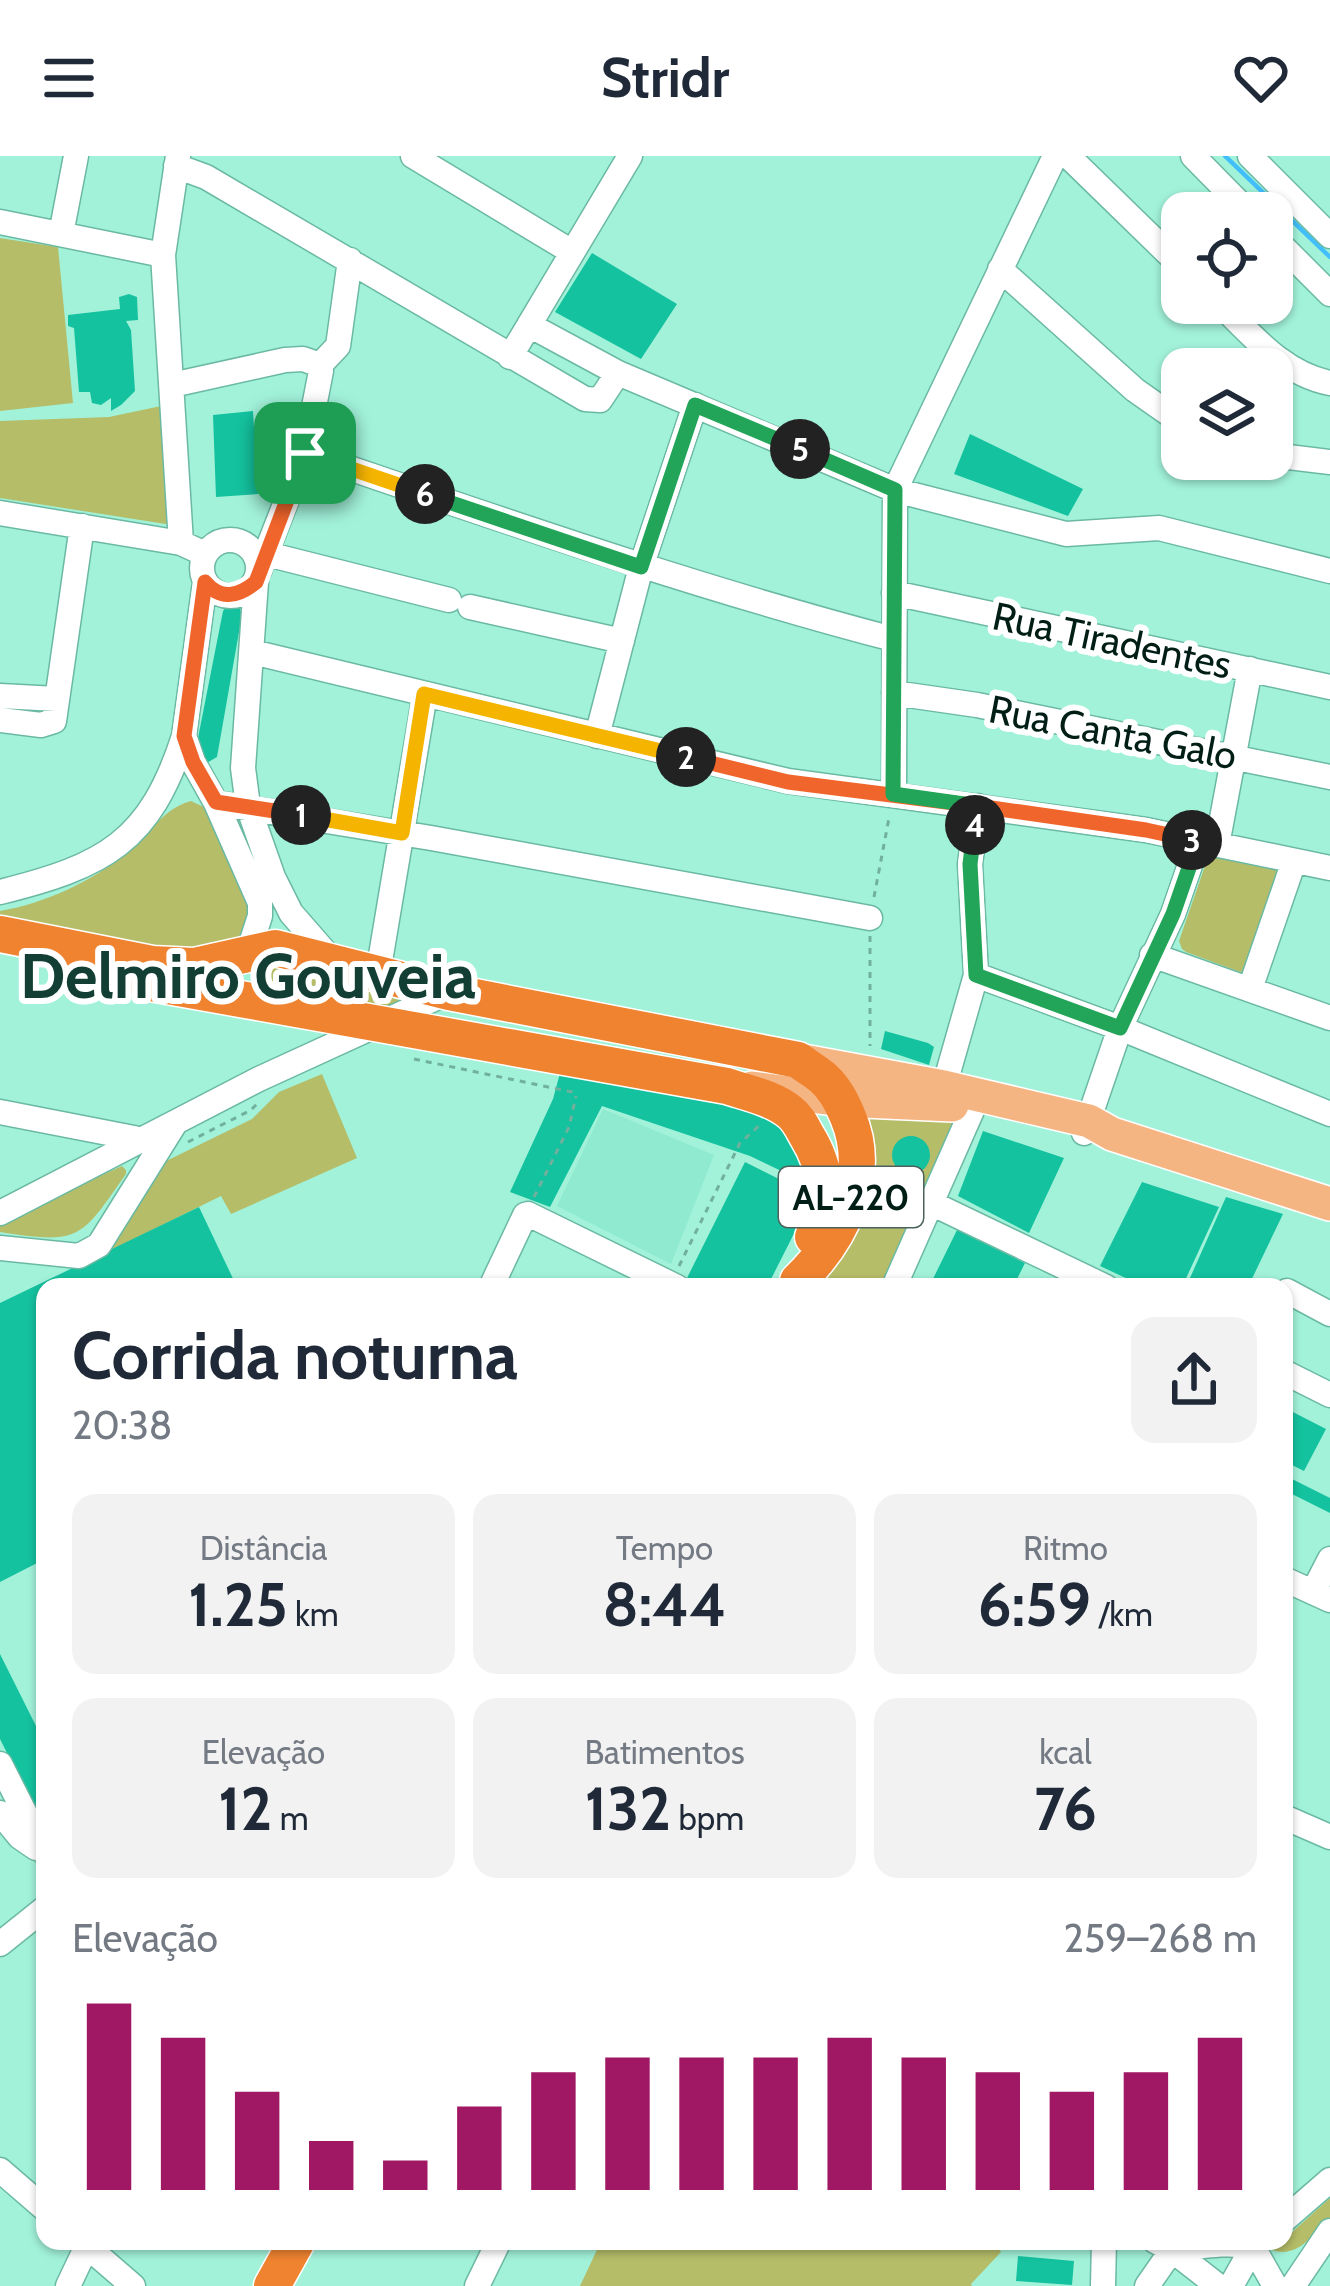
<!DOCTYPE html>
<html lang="pt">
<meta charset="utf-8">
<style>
:root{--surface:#fff;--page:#f2f2f3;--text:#1f2937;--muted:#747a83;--accent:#a01763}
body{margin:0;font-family:Cabin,sans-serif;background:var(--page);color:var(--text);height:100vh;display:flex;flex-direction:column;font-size:45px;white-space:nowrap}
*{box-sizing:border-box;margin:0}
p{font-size:39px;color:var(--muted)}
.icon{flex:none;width:66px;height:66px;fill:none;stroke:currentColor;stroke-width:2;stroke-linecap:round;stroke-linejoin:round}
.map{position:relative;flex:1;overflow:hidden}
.details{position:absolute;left:36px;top:1122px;width:1257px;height:972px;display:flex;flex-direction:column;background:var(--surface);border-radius:24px;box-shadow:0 3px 9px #0004}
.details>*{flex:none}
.controls{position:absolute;left:1161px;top:36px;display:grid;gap:24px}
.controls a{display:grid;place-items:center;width:132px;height:132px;border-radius:24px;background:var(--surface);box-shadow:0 3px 9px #0004;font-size:60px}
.pin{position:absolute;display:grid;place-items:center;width:102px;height:102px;color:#fff;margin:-51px;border-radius:24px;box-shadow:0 6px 18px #0006}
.km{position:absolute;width:60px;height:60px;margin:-30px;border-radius:50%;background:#222;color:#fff;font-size:33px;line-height:60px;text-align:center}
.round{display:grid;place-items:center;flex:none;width:126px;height:126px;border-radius:24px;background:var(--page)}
.summary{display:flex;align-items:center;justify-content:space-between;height:204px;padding:0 36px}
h1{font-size:66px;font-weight:700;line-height:90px}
.figures{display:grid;grid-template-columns:repeat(3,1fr);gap:18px;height:204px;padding:12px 36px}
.figures div{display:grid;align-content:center;border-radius:24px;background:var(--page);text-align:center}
.figures b{font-size:60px;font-weight:700}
.figures small{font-size:33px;font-weight:400}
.figures p{font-size:33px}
.chart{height:336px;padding:24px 36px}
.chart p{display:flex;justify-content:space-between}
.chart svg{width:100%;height:216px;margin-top:12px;stroke:var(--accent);stroke-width:6}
header{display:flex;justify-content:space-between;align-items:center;height:156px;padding:0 36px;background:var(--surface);font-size:54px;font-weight:700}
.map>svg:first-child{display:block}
.built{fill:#8feacf}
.green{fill:#b5bd68}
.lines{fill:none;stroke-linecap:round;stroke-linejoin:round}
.stream{stroke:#41bffa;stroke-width:4.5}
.building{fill:#14c29f}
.minor-casing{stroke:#6bb9a3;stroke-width:27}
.major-casing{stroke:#fff;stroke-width:36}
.highway-casing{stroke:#fff;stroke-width:39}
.path{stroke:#70b09d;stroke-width:3;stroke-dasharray:6 6;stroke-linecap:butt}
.minor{stroke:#fff;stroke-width:24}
.major{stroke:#f5b583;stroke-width:33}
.highway{stroke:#ef8330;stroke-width:36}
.split-1-casing{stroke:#fff;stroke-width:24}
.split-2-casing{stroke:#fff;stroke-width:24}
.split-3-casing{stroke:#fff;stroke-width:24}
.split-4-casing{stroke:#fff;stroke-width:24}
.split-5-casing{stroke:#fff;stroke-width:24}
.split-6-casing{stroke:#fff;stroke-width:24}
.split-7-casing{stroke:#fff;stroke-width:24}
.split-1{stroke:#f0652b;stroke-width:15}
.split-2{stroke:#f5b400;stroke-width:15}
.split-3{stroke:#f0652b;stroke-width:15}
.split-4{stroke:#22a559;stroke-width:15}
.split-5{stroke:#22a559;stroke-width:15}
.split-6{stroke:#22a559;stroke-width:15}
.split-7{stroke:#f5b400;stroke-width:15}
.labels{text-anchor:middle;stroke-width:12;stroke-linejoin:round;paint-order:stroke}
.shield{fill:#fff;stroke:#4c625c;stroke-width:3}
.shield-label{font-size:36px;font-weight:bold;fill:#001e16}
.street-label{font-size:39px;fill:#001e16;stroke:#fff}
.town-label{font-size:63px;font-weight:bold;fill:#133e33;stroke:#fff}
</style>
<header><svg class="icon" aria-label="menu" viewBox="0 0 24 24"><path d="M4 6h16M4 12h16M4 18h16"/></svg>Stridr<svg class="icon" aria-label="heart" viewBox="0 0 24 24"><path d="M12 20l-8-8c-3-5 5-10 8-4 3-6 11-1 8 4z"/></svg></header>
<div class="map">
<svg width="1330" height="2130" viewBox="0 0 1330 2130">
<rect width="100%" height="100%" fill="#a2f2da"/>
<path class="built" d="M603,953l111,46 -43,109 -114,-58z"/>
<path class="green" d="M0,82l58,9 15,156 -73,8z
M166,249l6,120 -172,-27v-77l109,-4z
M191,645l17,8 46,93 -12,37 -22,18 -220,-29v-17c46,-8 90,-29 127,-58 24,-19 33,-43 64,-52z
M1219,698l60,14 1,6 -36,97 -4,1 -54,-20 -4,-3 -3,-8 28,-81z
M270,808h8l42,15 87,23 -21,7 -114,-20 -9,-11z
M322,918l35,84 -126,56 -10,-18 -120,59 57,-90 94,-46 27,-27z
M944,956l14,18 -68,157h-76l50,-174z
M122,1010l4,4v4c-45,64 -45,71 -126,58v-11z
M1330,2042v20c-17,17 -33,41 -58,32z
M601,2085h395l5,11 -30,32 1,2h-392z"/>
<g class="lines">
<path class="stream" d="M1225,0l105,101"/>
</g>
<path class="building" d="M592,97l85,51 -36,55 -86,-47z
M129,138l8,3 1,23 -12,1 5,9 4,61 -14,14 -10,6v-13l-10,7 -9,-2 -2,-11h-11l-5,-64 -6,-2v-11l52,-6 -1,-12z
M253,255l5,83 -42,3 -3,-82z
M970,278l113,55 -15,27 -114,-42z
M235,449l4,1 3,9 -25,142 -12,7 -8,-21 26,-132 4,-5z
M885,875l43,12 6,4 -5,18 -48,-16z
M563,906l170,32 66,40 22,56 -71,-34 -148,-50 -52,101 -40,-15 43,-93z
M983,975l81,27 -35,75 -71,-37z
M892 999a19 19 0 1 1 38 0a19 19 0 1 1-38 0Z
M745,1006l68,34 -46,91h-60l-20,-9z
M1142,1026l77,25 -37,80h-37l-45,-21z
M1226,1041l57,17 -35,73h-62z
M199,1051l38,80h-192v272l-45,23v-279z
M957,1074l68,33 -12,24h-84z
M1287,1253l39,20 -22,42 -20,-10v-46z
M1284,1319l46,23v15l-46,-23z
M0,1498l45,90v85l-45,-90z
M1018,2100l56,5 -2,24 -56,-4z"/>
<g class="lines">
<g class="minor-casing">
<path id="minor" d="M178,0l-15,99 18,288 24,11
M413,0l159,96
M1068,0l114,111
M1193,0l56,57
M1250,0l80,80
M176,10l30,11 379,222 15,1 18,-27
M0,66l163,33
M61,78l15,-78
M1272,80l58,58
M1000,113l135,121 47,33
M1219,147c33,32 64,71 111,80
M529,169l89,48 277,117 171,44 93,-6 171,43
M510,201l120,-201
M172,229l113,-25 18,-1 17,6
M305,297c195,66 389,134 588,186
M1272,299l58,7
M0,357l181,30
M202 412a28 28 0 1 1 56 0a28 28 0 1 1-56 0Z
M267,398l182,46
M259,415l46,-118 16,-82 -1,-6 18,-19 12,-86
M205,426l-21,154 9,26 23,41 44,100v13l-12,37
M256,426l-13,186 5,38 25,71 18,36 41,47
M894,437l436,94
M470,451l152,34
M252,496l536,129 358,49 184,38
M894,537l83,12 353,72
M0,540l57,3
M0,564l41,5 13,-4 28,-195
M597,580l44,-169 54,-162
M894,638l1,-304 160,-334
M216,647l215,35 439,80
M1217,689l33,-176
M0,736c105,-26 150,-50 184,-156
M1152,799l178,63
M378,817l47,-279
M976,819l144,53 210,86
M1250,833l44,-128
M944,931l32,-112 -6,-111 8,-58
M0,956l144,28
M1084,977l36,-105 53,-114 25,-72
M933,1048l173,83
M0,1057l259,-134 190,-87
M0,1092l79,8 20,-11 75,-120
M491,1131l34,-72 3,-1 149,73
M894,1131l80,-181
M1287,1135l43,23
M1284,1216l46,23
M1284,1423l46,21
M1313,1436l17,-33
M0,1608l45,89
M0,1657l20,24 16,11
M1284,1661l46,20
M0,1788l45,-36
M0,2014l45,39
M1284,2064l46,-40
M81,2085l52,45
M1155,2085l17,9 46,36
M1172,2094c27,-3 55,-9 81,-3l22,39
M68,2130l19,-40
M477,2130l22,-45
M1103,2130l1,-45
M1147,2130l25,-36
M1231,2130l22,-39 7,-6
M1293,2130l37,-55"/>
</g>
<g class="major-casing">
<path id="major" d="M798,904l146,27 145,34 23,13 218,70
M752,932l89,12 111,5"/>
</g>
<g class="highway-casing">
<path id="highway" d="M0,778l152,30 42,2 81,-18 174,44 349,68c8,6 17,11 24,17 12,10 20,25 26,40 25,59 -7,122 -50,164
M145,826l582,104c21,7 46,12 63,26 8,6 12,15 17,24 21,34 22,65 6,101
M272,2130l25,-45"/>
</g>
<path class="path" d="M874,741l15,-79
M870,780v110
M414,903l163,34
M188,986l63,-32 7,-7
M534,1041l35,-70 7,-31
M679,1110l61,-123 20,-18"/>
<use href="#minor" class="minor"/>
<use href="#major" class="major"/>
<use href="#highway" class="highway"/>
</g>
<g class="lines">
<g class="split-1-casing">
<path id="split-1" d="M301,659l-85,-13 -23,-40 -9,-26 21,-154c16,19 34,14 51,0l49,-129"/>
</g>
<g class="split-2-casing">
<path id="split-2" d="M301,659l101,18 22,-139 262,63"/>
</g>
<g class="split-3-casing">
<path id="split-3" d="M686,601l102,25 190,24 168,24 46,10"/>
</g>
<g class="split-4-casing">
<path id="split-4" d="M975,669l-5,39 6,111 144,53 53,-114 25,-72 -6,-2"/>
</g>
<g class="split-5-casing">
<path id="split-5" d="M800,293l95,41 -2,304 85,12 -3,19"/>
</g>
<g class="split-6-casing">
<path id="split-6" d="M425,338l216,73 54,-162 105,44"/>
</g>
<g class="split-7-casing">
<path id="split-7" d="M305,297l120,41"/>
</g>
<use href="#split-1" class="split-1"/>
<use href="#split-2" class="split-2"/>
<use href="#split-3" class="split-3"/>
<use href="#split-4" class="split-4"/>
<use href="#split-5" class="split-5"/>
<use href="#split-6" class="split-6"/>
<use href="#split-7" class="split-7"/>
</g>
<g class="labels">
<rect class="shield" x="779" y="1011" width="144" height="60" rx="9"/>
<g class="shield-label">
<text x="851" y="1054">AL-220</text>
</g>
<g class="street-label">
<text transform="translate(1112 484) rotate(12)" y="14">Rua Tiradentes</text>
<text transform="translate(1113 576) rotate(11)" y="14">Rua Canta Galo</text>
</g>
<g class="town-label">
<text x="248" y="842">Delmiro Gouveia</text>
</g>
</g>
</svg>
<div class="controls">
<a><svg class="icon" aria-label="locate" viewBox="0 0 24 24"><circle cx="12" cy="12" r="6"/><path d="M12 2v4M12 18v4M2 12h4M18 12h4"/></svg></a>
<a><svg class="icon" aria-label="layers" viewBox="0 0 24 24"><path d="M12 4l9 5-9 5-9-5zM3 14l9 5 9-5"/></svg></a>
</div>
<div class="pin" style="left:305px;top:297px;background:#1e9e55"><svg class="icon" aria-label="arrive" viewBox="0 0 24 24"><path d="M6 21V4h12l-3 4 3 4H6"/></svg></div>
<b class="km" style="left:301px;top:659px">1</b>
<b class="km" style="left:686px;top:601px">2</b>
<b class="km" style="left:1192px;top:684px">3</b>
<b class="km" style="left:975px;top:669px">4</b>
<b class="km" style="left:800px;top:293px">5</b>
<b class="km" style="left:425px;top:338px">6</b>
<section class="details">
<div class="summary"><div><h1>Corrida noturna</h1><p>20:38</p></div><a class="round"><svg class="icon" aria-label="share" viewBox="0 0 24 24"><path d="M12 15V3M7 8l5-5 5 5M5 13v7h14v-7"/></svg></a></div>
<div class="figures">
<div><p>Distância</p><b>1.25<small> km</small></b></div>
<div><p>Tempo</p><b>8:44</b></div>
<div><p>Ritmo</p><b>6:59<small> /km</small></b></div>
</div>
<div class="figures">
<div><p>Elevação</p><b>12<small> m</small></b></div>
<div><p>Batimentos</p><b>132<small> bpm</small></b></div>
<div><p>kcal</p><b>76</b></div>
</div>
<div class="chart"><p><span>Elevação</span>259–268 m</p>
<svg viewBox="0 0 160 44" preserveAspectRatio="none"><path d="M5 44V6M15 44V13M25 44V24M35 44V34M45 44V38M55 44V27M65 44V20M75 44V17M85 44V17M95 44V17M105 44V13M115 44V17M125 44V20M135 44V24M145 44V20M155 44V13"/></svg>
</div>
</section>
</div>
